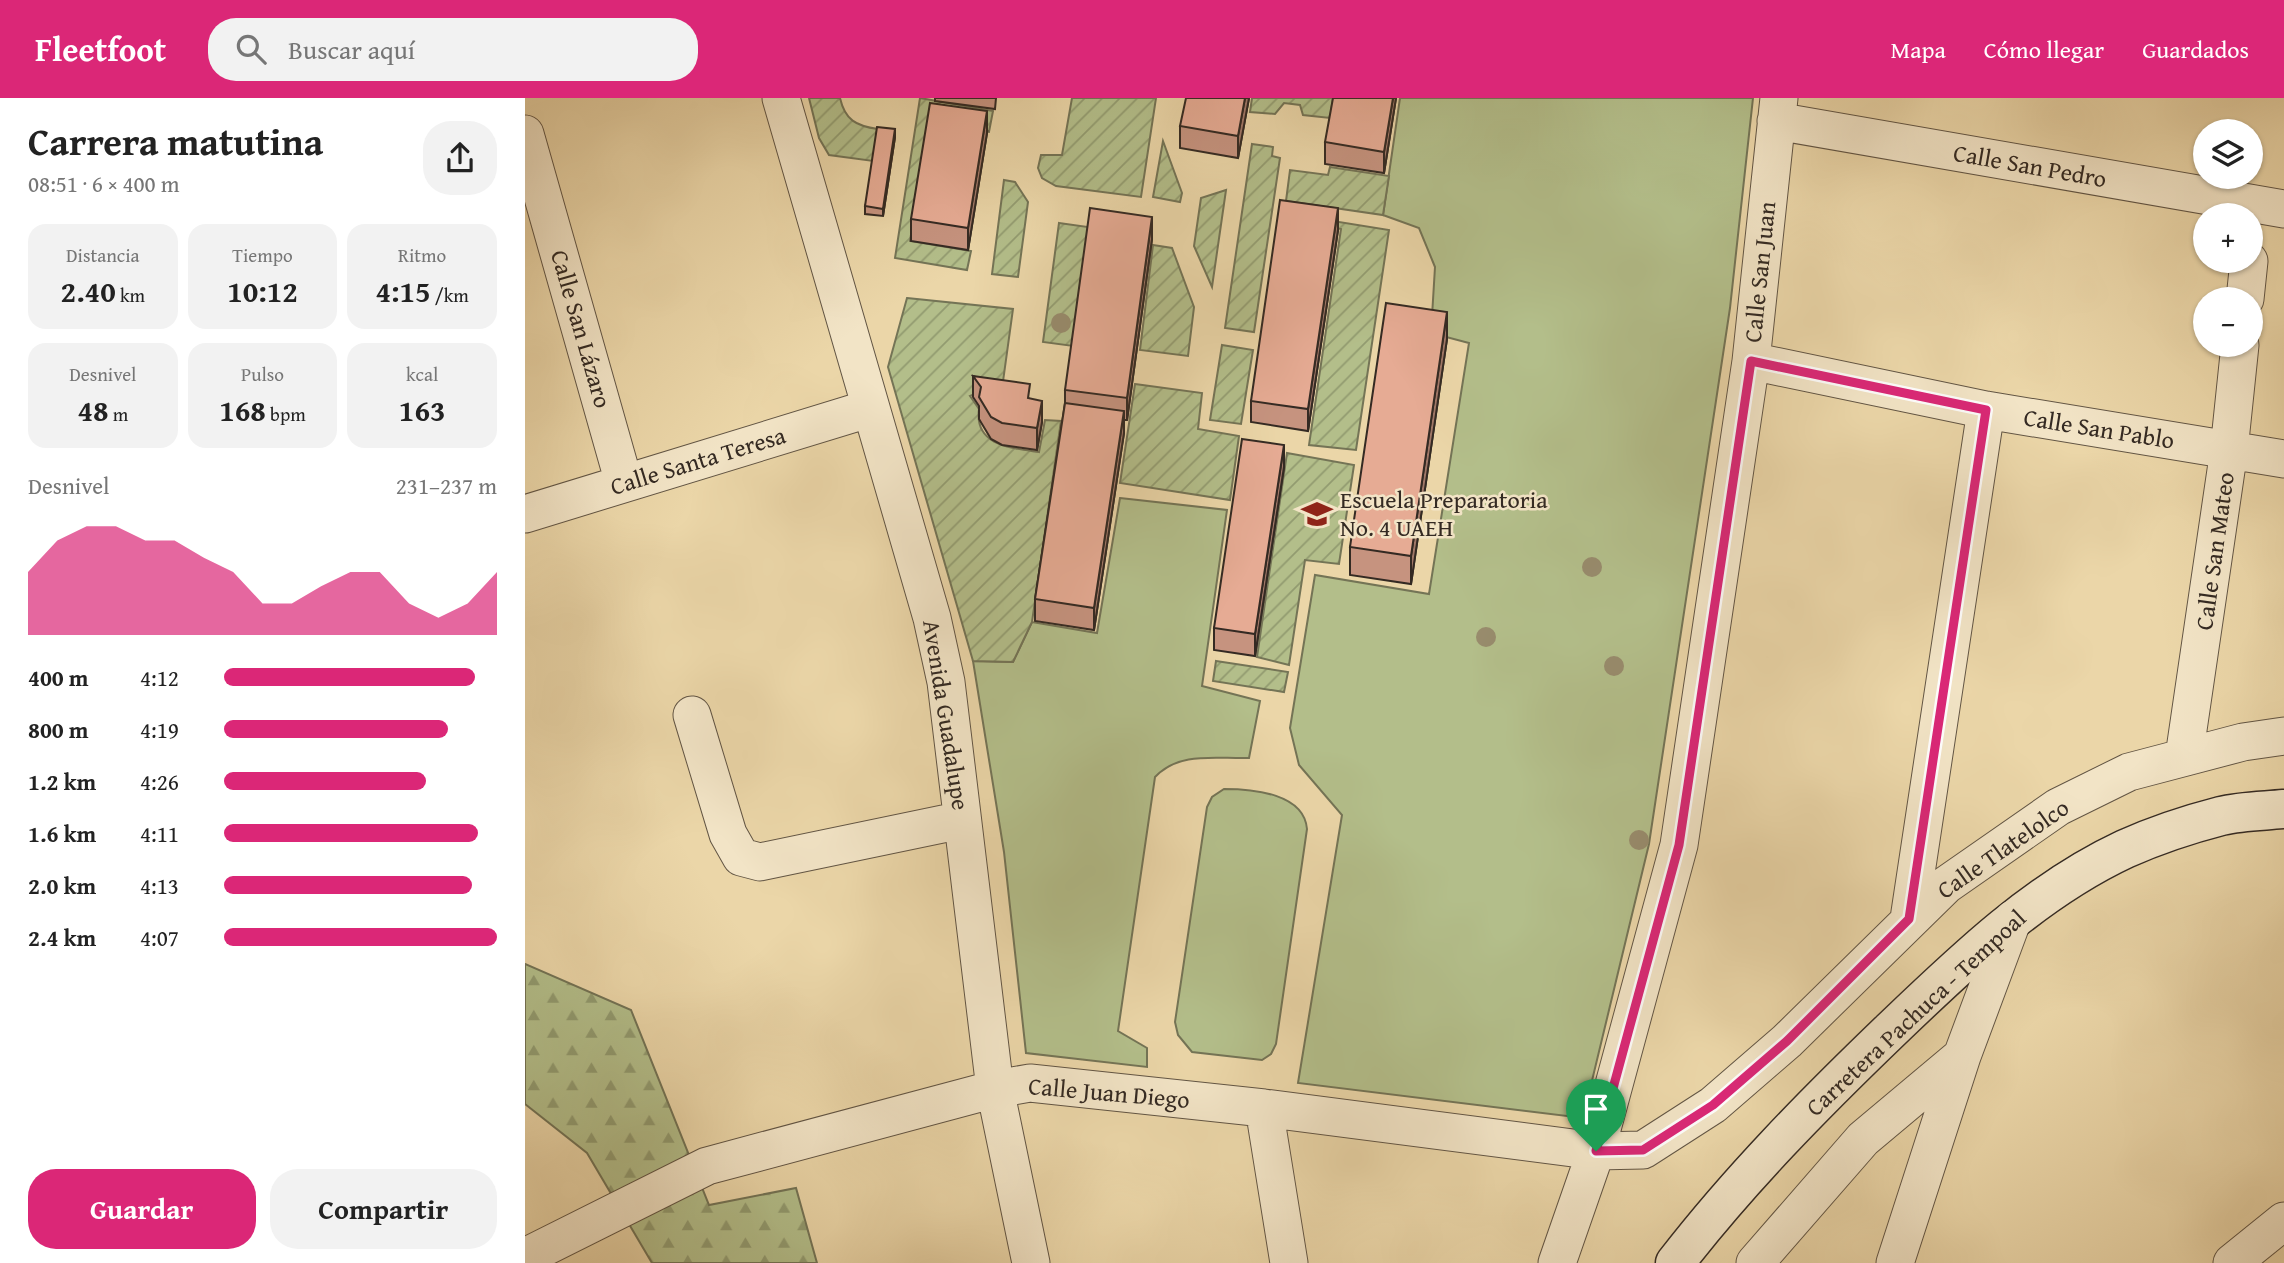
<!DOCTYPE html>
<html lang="es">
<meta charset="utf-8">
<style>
:root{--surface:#fff;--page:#f2f2f2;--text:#222;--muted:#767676;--accent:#db2777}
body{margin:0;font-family:"Gentium Book Plus",serif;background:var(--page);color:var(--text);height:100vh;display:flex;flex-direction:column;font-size:26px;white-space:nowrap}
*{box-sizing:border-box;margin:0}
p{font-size:23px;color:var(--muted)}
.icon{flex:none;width:38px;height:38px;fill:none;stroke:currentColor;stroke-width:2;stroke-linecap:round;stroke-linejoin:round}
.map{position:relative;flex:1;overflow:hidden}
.panel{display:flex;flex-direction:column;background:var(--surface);width:525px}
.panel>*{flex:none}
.controls{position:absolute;left:1668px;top:21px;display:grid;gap:14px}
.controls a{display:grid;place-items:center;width:70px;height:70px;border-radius:50%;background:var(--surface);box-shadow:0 2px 5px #0004;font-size:35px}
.pin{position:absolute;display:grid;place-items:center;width:60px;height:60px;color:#fff;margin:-72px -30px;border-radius:50% 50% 50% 0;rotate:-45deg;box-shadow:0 0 7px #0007}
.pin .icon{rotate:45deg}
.round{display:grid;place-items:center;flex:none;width:74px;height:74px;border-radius:28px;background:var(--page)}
.overview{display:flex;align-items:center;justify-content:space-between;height:119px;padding:0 28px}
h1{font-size:38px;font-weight:700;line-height:52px}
.metrics{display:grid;grid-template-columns:repeat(3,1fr);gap:10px;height:119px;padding:7px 28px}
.metrics div{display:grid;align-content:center;border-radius:18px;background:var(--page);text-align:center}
.metrics b{font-size:30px;font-weight:700}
.metrics small{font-size:19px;font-weight:400}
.metrics p{font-size:19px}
.chart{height:196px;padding:14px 28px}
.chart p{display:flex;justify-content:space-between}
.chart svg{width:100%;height:126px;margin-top:7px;fill:var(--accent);opacity:.7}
.button{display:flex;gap:14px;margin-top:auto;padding:14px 28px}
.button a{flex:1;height:80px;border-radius:28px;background:var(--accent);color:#fff;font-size:28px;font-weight:700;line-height:80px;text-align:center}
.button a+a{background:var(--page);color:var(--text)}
ul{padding:0 28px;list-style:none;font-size:23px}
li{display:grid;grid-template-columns:112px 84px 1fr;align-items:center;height:52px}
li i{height:18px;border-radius:9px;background:var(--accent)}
header{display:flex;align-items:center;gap:42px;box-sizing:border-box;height:98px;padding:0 35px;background:var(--accent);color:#fff}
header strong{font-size:33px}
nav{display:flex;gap:38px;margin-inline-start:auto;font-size:24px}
.search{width:490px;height:63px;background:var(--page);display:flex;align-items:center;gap:18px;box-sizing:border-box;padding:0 24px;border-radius:28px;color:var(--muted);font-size:26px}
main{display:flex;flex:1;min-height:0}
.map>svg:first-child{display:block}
.green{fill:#b3be8a;stroke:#747456;stroke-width:2}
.forest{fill:url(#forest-firs);stroke:#747456;stroke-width:2}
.garden{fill:url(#garden-furrows);stroke:#747456;stroke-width:2}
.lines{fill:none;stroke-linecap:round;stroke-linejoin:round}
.minor-casing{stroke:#625544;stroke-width:39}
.secondary-casing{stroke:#342a23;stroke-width:41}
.minor{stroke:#f2e4c6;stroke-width:37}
.secondary{stroke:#f2e4c6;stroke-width:38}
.tree{fill:#988c6d}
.wall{fill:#c6937f;stroke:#342a23;stroke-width:2}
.shaded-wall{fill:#a17868;stroke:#342a23;stroke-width:2}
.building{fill:#e6ab94;stroke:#342a23;stroke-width:2}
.route-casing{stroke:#fff;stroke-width:14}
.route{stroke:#db2777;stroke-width:9}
.labels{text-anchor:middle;stroke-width:5;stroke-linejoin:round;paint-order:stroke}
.street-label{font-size:24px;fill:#342a23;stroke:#f2e4c6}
.poi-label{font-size:24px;fill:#342a23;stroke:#f2e4c6;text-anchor:start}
</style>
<header>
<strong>Fleetfoot</strong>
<div class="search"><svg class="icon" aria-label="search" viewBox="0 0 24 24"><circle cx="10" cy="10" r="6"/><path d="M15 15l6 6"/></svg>Buscar aquí</div>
<nav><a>Mapa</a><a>Cómo llegar</a><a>Guardados</a></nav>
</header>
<main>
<section class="panel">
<div class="overview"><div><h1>Carrera matutina</h1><p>08:51 · 6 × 400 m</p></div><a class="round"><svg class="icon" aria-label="share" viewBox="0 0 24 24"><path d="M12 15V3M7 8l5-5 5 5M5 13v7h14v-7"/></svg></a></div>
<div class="metrics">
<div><p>Distancia</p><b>2.40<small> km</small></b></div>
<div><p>Tiempo</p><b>10:12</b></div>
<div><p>Ritmo</p><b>4:15<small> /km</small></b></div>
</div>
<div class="metrics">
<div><p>Desnivel</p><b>48<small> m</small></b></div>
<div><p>Pulso</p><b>168<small> bpm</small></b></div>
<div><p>kcal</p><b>163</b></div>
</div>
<div class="chart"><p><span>Desnivel</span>231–237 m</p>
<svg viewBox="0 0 160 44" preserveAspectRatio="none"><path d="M0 44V22L10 11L20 6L30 6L40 11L50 11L60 17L70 22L80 33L90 33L100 27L110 22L120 22L130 33L140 38L150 33L160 22V44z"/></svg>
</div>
<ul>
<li><b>400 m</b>4:12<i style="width:92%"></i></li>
<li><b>800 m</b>4:19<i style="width:82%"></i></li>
<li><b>1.2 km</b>4:26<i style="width:74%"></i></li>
<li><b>1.6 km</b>4:11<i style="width:93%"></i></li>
<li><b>2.0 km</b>4:13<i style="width:91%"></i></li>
<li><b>2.4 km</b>4:07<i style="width:100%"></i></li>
</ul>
<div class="button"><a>Guardar</a><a>Compartir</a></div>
</section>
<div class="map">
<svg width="1759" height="1165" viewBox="0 0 1759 1165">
<defs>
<pattern id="forest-firs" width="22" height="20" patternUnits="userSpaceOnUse" patternTransform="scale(1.75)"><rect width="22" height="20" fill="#b3be8a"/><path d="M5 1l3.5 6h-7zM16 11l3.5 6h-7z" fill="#929b70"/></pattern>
<pattern id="garden-furrows" width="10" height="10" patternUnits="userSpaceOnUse" patternTransform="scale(1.75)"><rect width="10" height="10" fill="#b3be8a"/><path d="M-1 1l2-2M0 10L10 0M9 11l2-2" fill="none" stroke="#929b70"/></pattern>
</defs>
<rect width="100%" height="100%" fill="#ebd6a8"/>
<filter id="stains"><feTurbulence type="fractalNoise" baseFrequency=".00286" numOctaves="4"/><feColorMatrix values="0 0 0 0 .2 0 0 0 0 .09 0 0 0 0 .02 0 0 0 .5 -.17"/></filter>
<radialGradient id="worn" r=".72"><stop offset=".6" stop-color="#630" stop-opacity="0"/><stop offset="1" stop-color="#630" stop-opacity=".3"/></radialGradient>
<path class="green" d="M875,0h353l-23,210 -81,536 -66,274 -285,-35 44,-268 -43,-50 -9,-37 25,-153 114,19 40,-251 -38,-10 4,-66 -16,-39 -36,-13z
M595,400l107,12 -25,176 58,15 -11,57c-34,1 -69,-7 -94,19l-37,254 29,17v19l-121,-14 -22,-201 -31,-191 40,1 19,-40 65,11z
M699,691c31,0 80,5 83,40l-31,215 -5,10 -9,6 -70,-8 -14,-17 -3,-13 32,-215 5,-10z"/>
<path class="forest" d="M0,866l106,46 78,195 87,-17 21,75h-165l-65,-110 -62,-49z"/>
<path class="garden" d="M284,0h31c5,22 16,28 38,31l-5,32 -44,-6 -10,-17z
M395,0l73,13 -4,21 -60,-8 -19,117 61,10 -4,19 -72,-12z
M547,0h84l-15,99 -85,-11 -14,-8 -4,-10 3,-13h21z
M727,0h81l-3,20 -27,-3 -3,-10 -16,-2 -9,11 -25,-2z
M638,43l19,52 -2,9 -27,-5z
M727,46l21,3 -1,9 8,2 -26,174 -29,-4z
M805,69l59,9 -6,39 -97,-14 4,-31 38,5z
M479,82l11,2 13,20 -10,75 -26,-3z
M701,92l-14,97 -18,-41 7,-48z
M758,115l106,17 -33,220 -47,-5 32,-216 -58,-10z
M534,125l29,4 -15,119 -30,-4z
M628,147l19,3 22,59 -6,49 -48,-6z
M382,200l106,11 -12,87 -24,-3 -7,3 9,13c-5,37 32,39 60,43l6,-32 16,1 -29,201 -19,40 -40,-1 -85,-294z
M697,247l31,5 -12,74 -31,-4z
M610,286l67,9 -4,36 41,7 -9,64 -110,-17z
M762,355l67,12 -15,99 -34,-4 -16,105 -32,-8z
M691,563l72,11 -4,20 -71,-11z"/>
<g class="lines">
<g class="minor-casing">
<path id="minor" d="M256,0l151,520 14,64 49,407 36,174
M1251,23l508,88
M0,36l99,349
M1720,201l4,-38
M1226,263l235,49 298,49
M0,416l346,-106
M167,617l36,119 13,23 19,5 202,-42
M1659,659l45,-307 11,-105
M1384,821l77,-509
M739,1010l25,155
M0,1159l182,-91 288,-77 35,-6 234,25 332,43 47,-1 70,-45 74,-64 159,-156 112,-78 71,-35 114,-30 41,-6
M1032,1165l39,-112 83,-306 72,-484 28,-263
M1230,1165l108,-124 99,-83
M1370,1165l67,-207 51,-137
M1707,1165l52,-42"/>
</g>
<g class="secondary-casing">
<path id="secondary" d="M1150,1165c65,-84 139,-159 216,-233 71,-68 144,-139 234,-181 29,-13 65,-25 96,-33 20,-5 43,-5 63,-7"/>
</g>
<use href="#minor" class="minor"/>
<use href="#secondary" class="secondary"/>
</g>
<g class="tree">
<circle cx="536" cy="225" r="10"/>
<circle cx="1067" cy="469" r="10"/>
<circle cx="961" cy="539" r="10"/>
<circle cx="1089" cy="568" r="10"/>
<circle cx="1114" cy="742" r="10"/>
</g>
<path class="wall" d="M410,0h61l-1,11 -60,-8z
M724,0l-11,60 -58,-10v-22z
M871,0l-12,75 -59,-9v-22z
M462,35l-19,117 -57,-9v-22z
M370,39l-12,79 -18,-2v-8z
M813,132l-30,201 -57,-9v-21z
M627,141l-25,181h-3v13l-30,197 -59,-9v-22l30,-196v-13z
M922,241l-36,245 -61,-9v-28z
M448,278l57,23 12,23 -5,28 -35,-5 -11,-6 -12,-20v-13l-6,-9z
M759,369l-29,189 -41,-6v-22z"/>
<path class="shaded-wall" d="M720,0h4l-11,60v-22z
M868,0h3l-12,75v-21z
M462,13v22l-19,117v-22z
M370,31v8l-12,79v-7z
M813,110v22l-30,201v-22z
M627,119v22l-25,181v-22z
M922,214v27l-36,245v-28z
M517,303v21l-5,28v-22z
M599,313v22l-30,197v-22z
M759,347v22l-29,189v-22z"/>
<path class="building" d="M661,0h59l-7,38 -58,-10z
M808,0h60l-9,54 -59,-10z
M405,5l57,8 -19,117 -57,-9z
M352,29l18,2 -12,80 -18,-3z
M755,102l58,8 -30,201 -57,-8z
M565,110l62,9 -25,181 -62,-8z
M861,205l61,9 -36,244 -61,-9z
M448,278l57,8 -2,14 14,3 -5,27 -35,-5 -11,-6 -12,-20 2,-10z
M540,305l59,8 -30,197 -59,-9z
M717,341l42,6 -29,189 -41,-6z"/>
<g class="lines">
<g class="route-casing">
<path id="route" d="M1226,263l235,49 -77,509 -122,122 -74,64 -70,45 -47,1 83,-306z"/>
</g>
<use href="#route" class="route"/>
</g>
<defs>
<g id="school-bare" transform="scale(2.415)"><path d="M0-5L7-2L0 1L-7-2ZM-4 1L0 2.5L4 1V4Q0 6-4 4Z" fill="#8f2418" stroke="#f2e4c6" stroke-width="2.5" paint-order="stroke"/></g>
</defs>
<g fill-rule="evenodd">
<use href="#school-bare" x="792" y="416"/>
</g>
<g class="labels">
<g class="street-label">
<text transform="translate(1505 68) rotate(10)" y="8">Calle San Pedro</text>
<text transform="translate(1235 174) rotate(-84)" y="8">Calle San Juan</text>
<text transform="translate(56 231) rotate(74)" y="8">Calle San Lázaro</text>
<text transform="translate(1574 331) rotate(9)" y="8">Calle San Pablo</text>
<text transform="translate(173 363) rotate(-17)" y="8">Calle Santa Teresa</text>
<text transform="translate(1690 453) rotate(-82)" y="8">Calle San Mateo</text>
<text transform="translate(421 617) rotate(81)" y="8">Avenida Guadalupe</text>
<text transform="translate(1478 751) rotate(-35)" y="8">Calle Tlatelolco</text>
<text transform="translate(1391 915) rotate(-43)" y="8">Carretera Pachuca - Tempoal</text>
<text transform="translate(584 995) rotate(5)" y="8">Calle Juan Diego</text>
</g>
<g class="poi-label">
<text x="815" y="410">Escuela Preparatoria<tspan x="815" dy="28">No. 4 UAEH</tspan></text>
</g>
</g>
<rect width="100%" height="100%" filter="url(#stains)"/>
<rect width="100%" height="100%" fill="url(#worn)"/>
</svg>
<div class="controls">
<a><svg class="icon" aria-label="layers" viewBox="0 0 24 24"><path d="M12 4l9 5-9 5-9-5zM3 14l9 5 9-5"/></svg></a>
<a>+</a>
<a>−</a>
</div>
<div class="pin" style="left:1071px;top:1053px;background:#1e9e55"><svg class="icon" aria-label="arrive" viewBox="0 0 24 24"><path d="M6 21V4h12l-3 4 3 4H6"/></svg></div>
</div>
</main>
